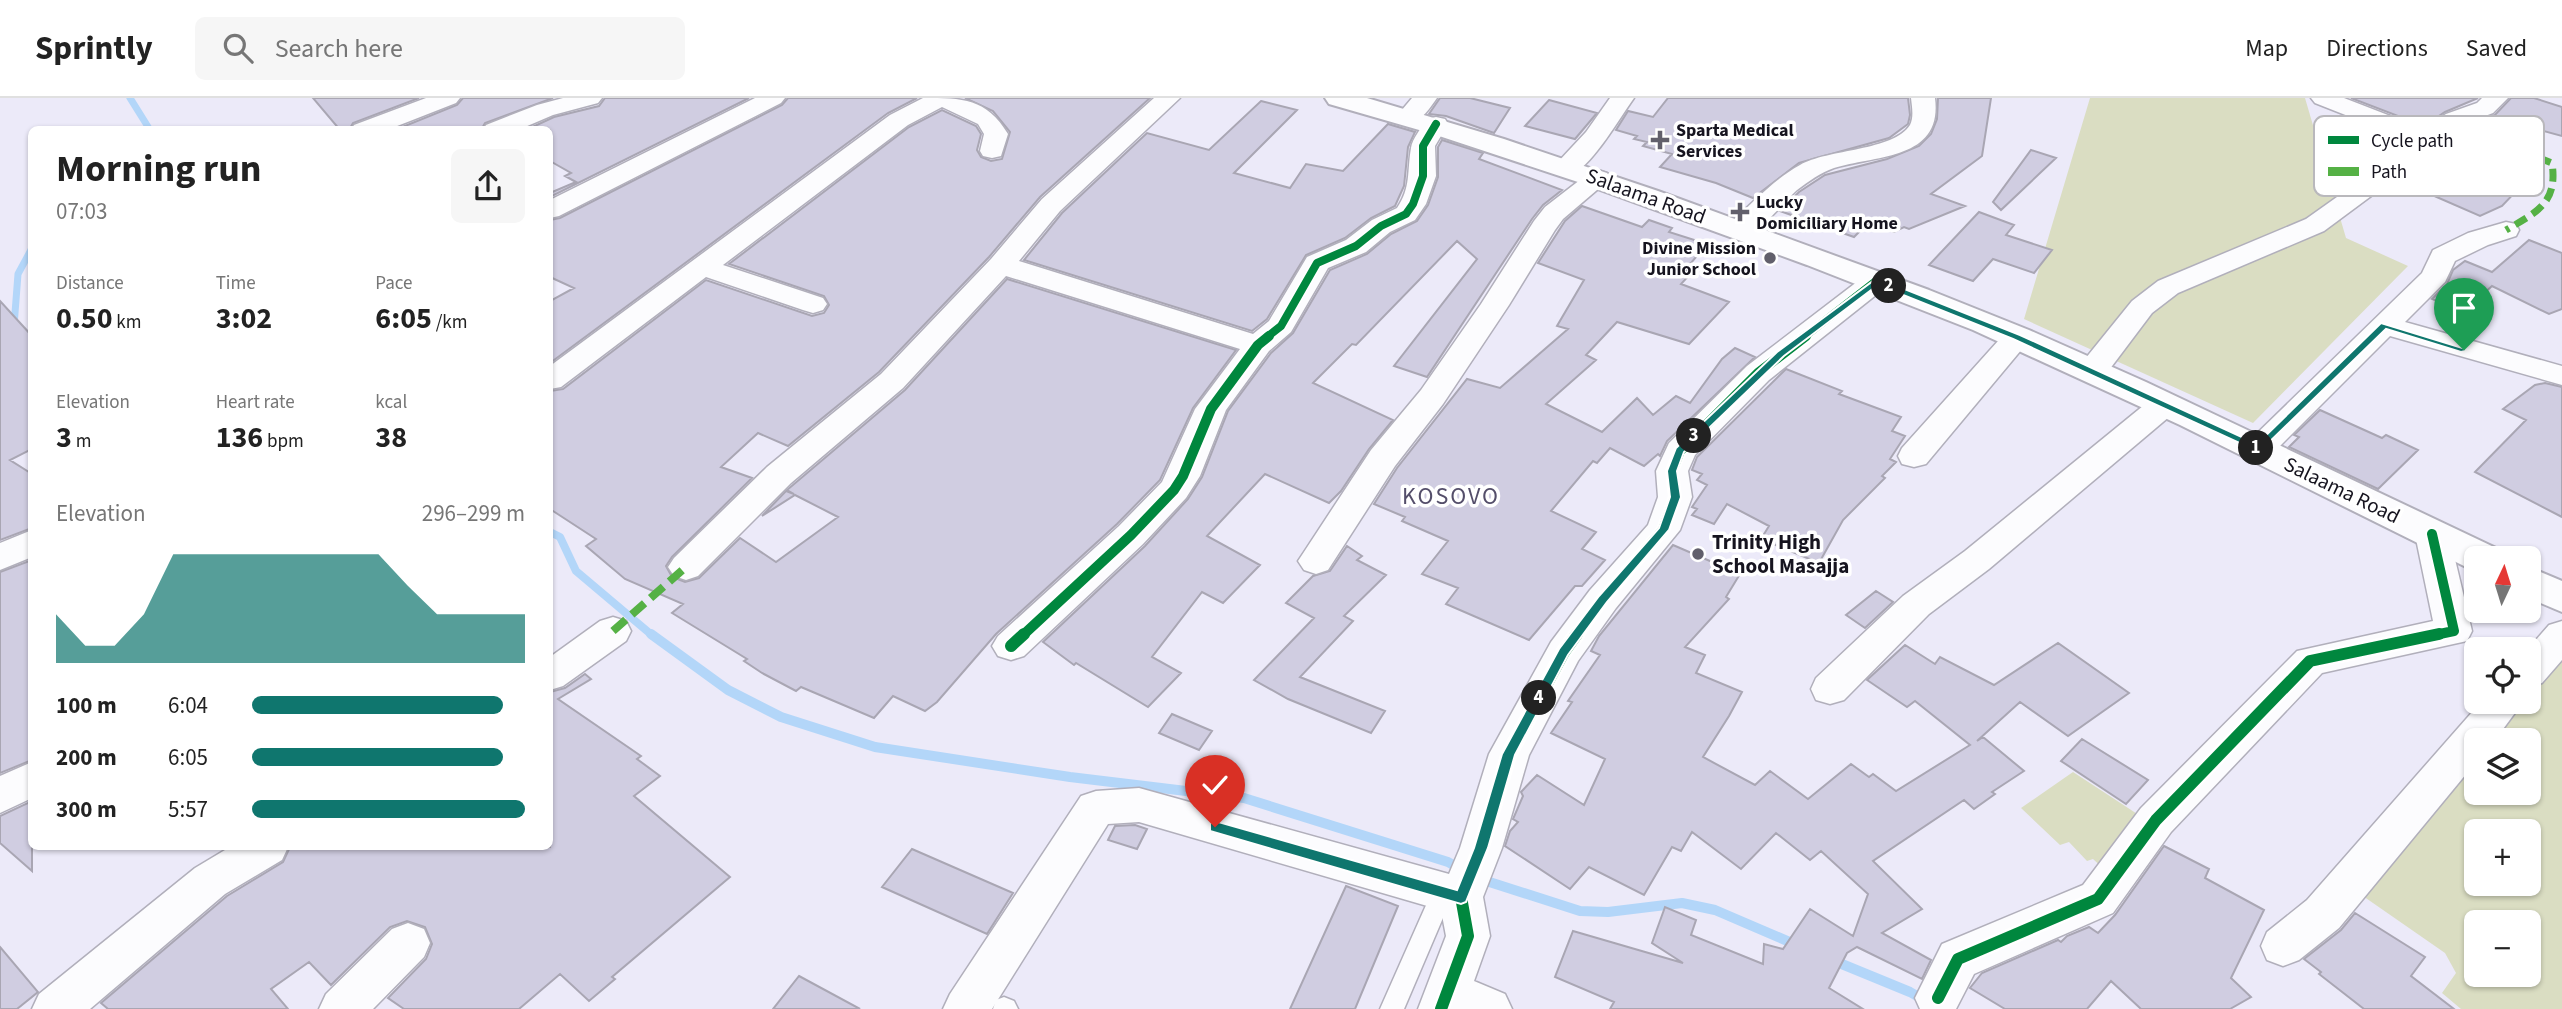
<!DOCTYPE html>
<meta charset="utf-8">
<style>
:root{--surface:#fff;--page:#f6f6f6;--text:#222;--muted:#767676;--line:#e0e0e0;--accent:#0f766e}
body{margin:0;font-family:"Source Sans 3",sans-serif;background:var(--page);color:var(--text);height:100vh;display:flex;flex-direction:column;font-size:26px;white-space:nowrap}
*{box-sizing:border-box;margin:0}
p{font-size:23px;color:var(--muted)}
.icon{flex:none;width:38px;height:38px;fill:none;stroke:currentColor;stroke-width:2;stroke-linecap:round;stroke-linejoin:round}
.map{position:relative;flex:1;overflow:hidden}
.drawer{position:absolute;left:28px;top:28px;width:525px;height:724px;display:flex;flex-direction:column;background:var(--surface);border-radius:10px;box-shadow:0 2px 5px #0004}
.drawer>*{flex:none}
.needle{width:46px;rotate:4deg}
.buttons{position:absolute;left:2464px;top:448px;display:grid;gap:14px}
.buttons a{display:grid;place-items:center;width:77px;height:77px;border-radius:10px;background:var(--surface);box-shadow:0 2px 5px #0004;font-size:35px}
.pin{position:absolute;display:grid;place-items:center;width:60px;height:60px;color:#fff;margin:-72px -30px;border-radius:50% 50% 50% 0;rotate:-45deg;box-shadow:0 0 7px #0007}
.pin .icon{rotate:45deg}
.km{position:absolute;width:35px;height:35px;margin:-18px;border-radius:50%;background:#222;color:#fff;font-size:19px;line-height:35px;text-align:center}
.round{display:grid;place-items:center;flex:none;width:74px;height:74px;border-radius:10px;background:var(--page)}
.headline{display:flex;align-items:center;justify-content:space-between;height:119px;padding:0 28px}
h1{font-size:38px;font-weight:700;line-height:52px}
.figures{display:grid;grid-template-columns:repeat(3,1fr);gap:10px;height:119px;padding:7px 28px}
.figures div{display:grid;align-content:center}
.figures b{font-size:30px;font-weight:700}
.figures small{font-size:19px;font-weight:400}
.figures p{font-size:19px}
.chart{height:196px;padding:14px 28px}
.chart p{display:flex;justify-content:space-between}
.chart svg{width:100%;height:126px;margin-top:7px;fill:var(--accent);opacity:.7}
ul{padding:0 28px;list-style:none;font-size:23px}
li{display:grid;grid-template-columns:112px 84px 1fr;align-items:center;height:52px}
li i{height:18px;border-radius:9px;background:var(--accent)}
header{display:flex;align-items:center;gap:42px;box-sizing:border-box;height:98px;padding:0 35px;background:var(--surface);border-bottom:2px solid var(--line)}
header strong{font-size:33px}
nav{display:flex;gap:38px;margin-inline-start:auto;font-size:24px}
.search{width:490px;height:63px;background:var(--page);display:flex;align-items:center;gap:18px;box-sizing:border-box;padding:0 24px;border-radius:10px;color:var(--muted);font-size:26px}
.map>svg:first-child{display:block}
.green{fill:#daddc2;fill-rule:evenodd}
.lines{fill:none;stroke-linecap:round;stroke-linejoin:round}
.stream-far2{stroke:#b3d6f9;stroke-width:7}
.stream-far1{stroke:#b3d6f9;stroke-width:8}
.stream{stroke:#b3d6f9;stroke-width:10}
.building{fill:#d0cde1;stroke:#a9a6b3;stroke-width:2}
.service-casing{stroke:#b1afbb;stroke-width:3}
.minor-casing{stroke:#b1afbb;stroke-width:3}
.secondary-casing{stroke:#b1afbb;stroke-width:4}
.service{fill:#fcfcfe;fill-rule:evenodd}
.minor{fill:#fcfcfe;fill-rule:evenodd}
.secondary{fill:#fcfcfe;fill-rule:evenodd}
.quiet-far1{stroke:#55b145;stroke-width:7;stroke-dasharray:13 7;stroke-linecap:butt}
.quiet{stroke:#55b145;stroke-width:8;stroke-dasharray:17 8;stroke-linecap:butt}
.cycleway-far2-casing{stroke:#fff;stroke-width:11}
.cycleway-far1-casing{stroke:#fff;stroke-width:14}
.cycleway-casing{stroke:#fff;stroke-width:17}
.cycleway-far2{stroke:#00873e;stroke-width:8}
.cycleway-far1{stroke:#00873e;stroke-width:10}
.cycleway{stroke:#00873e;stroke-width:12}
.route{fill:#0f766e;stroke:#fff;stroke-width:2}
.poi-dot{fill:#615f6b;stroke:#fff;stroke-width:2.5}
.labels{text-anchor:middle;stroke-width:7;stroke-linejoin:round;paint-order:stroke}
.far-poi-label{font-size:18px;font-weight:bold;fill:#16141f;stroke:#fff;text-anchor:start}
.street-label{font-size:21px;fill:#16141f;stroke:#fff}
.poi-label{font-size:21px;font-weight:bold;fill:#16141f;stroke:#fff;text-anchor:start}
.quarter-label{font-size:24px;letter-spacing:2px;fill:#544e6a;stroke:#fff}
.key{fill:#fff;stroke:#b9b8bc;stroke-width:2}
.key-label{font-size:19px;fill:#16141f}
</style>
<header>
<strong>Sprintly</strong>
<div class="search"><svg class="icon" aria-label="search" viewBox="0 0 24 24"><circle cx="10" cy="10" r="6"/><path d="M15 15l6 6"/></svg>Search here</div>
<nav><a>Map</a><a>Directions</a><a>Saved</a></nav>
</header>
<div class="map">
<svg width="2562" height="911" viewBox="0 0 2562 911">
<rect width="100%" height="100%" fill="#eceaf9"/>
<path class="green" d="M2090,0h215l41,140 62,28 -155,157 -229,-104z
M2562,550v361h-101l-19,-16 14,-20 -11,-20 -85,-59 116,-141v40h53v-53h-42l31,-38h11v-13zM2476,733h53v53h-53zM2476,824h53v53h-53z
M2073,674l78,51 -33,59 -25,-23 -6,2 -18,-19 -9,3 -39,-37z"/>
<g class="lines">
<path class="stream-far2" d="M130,0l20,32
M14,228l4,-52 14,-26"/>
<path class="stream-far1" d="M550,434l10,5 16,34 77,65"/>
<path class="stream" d="M651,536l77,56 53,27 94,30 195,30 174,21 204,64 14,8
M1477,780l103,33 28,1 74,-9 33,7 84,36
M1832,862l78,32 30,17"/>
</g>
<path class="building" d="M313,0h106l-66,25 -4,7h-9z
M463,0h90l-68,25 -4,7h-86l62,-25z
M605,0h144l-199,99v-4l26,-11 -11,-6 6,-3 -21,-12v-31h-24l28,-13 45,-11z
M788,0h129l-29,15 -338,250v-62l24,-13 -24,-11v-57l10,-2 222,-113z
M965,0h185l-110,99 -51,60 -110,115 -91,74 -30,-13 -37,34 31,11 -80,79 -6,9 6,11 13,5 14,-4 41,-40 36,24 62,-45 -43,-22 -33,21 24,-25 8,3 -7,-4 118,-100 102,-111 229,71 -43,58 -33,72 -43,44 -121,110 -59,68 -12,9 -32,-15 -19,22 -73,-31 -5,4 -34,-18 -18,-12 3,-2 -75,-46 11,-9 -58,-25 -39,-33 10,-7 -46,-30v-118l13,-2 143,-109 106,36 12,-3 5,-8 -5,-9 -95,-32 180,-137 33,-17 34,16 5,8 -4,16 4,7 10,4 11,-2 8,-27 -17,-21z
M1440,0h30l40,10 -16,25 -48,-17 -17,-2z
M1668,0h240l2,17 -2,9 -19,14 -90,25 -46,35 -37,-15 -56,-16 12,-13 -29,-8 4,-4 -13,-3 3,-3 -21,-6 12,-19 25,6z
M1938,0h53l-9,58 -51,38 34,12 -56,23 -5,-2 -10,5 -23,-12 -17,17 -74,-26 19,-19 26,-17 62,-16 32,-13 12,-12 6,-15z
M2351,0h127l-33,14 -21,14z
M2511,0h23l28,9v29l-33,-9 -52,30 5,2 -11,7 52,18 -21,22 -22,10 -64,-28 11,-7 -22,-9 32,-27 28,-19 30,-11z
M1549,2l48,13 -22,26 -50,-13z
M1261,3l36,9 -63,63 56,15 16,-24 37,7 45,-47 27,8 -7,15 -4,39 -9,20 -24,12 -26,20 -39,17 -39,64 -15,12 -228,-71 38,-47 85,-80 62,17z
M1442,42l41,13 -4,6 83,31 -19,15 -11,14 -105,158 -33,-11 83,-107 -20,-18 -101,104 -4,-1 -39,39 80,37 -24,29 -28,42 -12,12 -64,-29 -58,62 53,29 -37,38 -21,-11 -50,65 29,16 -33,34 -72,-44 -2,2 -31,-23 102,-96 43,-47 14,-22 26,-66 43,-58 22,-20 37,-63 37,-16 24,-20 26,-13 11,-16 10,-28v-30z
M2031,52l25,8 -55,52 -8,-8z
M1582,108l60,21 7,-7 23,8 -3,4 38,12 -22,26 7,2 -11,12 48,18 -40,42 -72,-22 -31,33 10,5 -50,44 56,28 35,-34 16,17 23,-19 14,7 32,-44 13,-11 20,9 -88,84 -7,15 -2,-2 -14,12 -34,-18 -13,15 -4,-2 -42,50 45,21 -14,17 23,11 -23,26h-7l-46,54 -83,-36 12,-16 -36,-14 26,-33 -46,-20 3,-4 -31,-13 23,-36 70,-89 33,9 68,-59 -11,-3 27,-46 -46,-17 27,-42z
M1979,114l35,13 -8,10 46,15 -18,23 -41,-14 -20,22 -44,-16z
M2529,142l33,13v56l-13,5 -57,-28 -29,26 -31,-13 15,-15 6,-14 12,-9 27,11z
M0,203l32,35v113l-22,11 22,14v54l-32,12z
M1786,271l56,22 -3,3 62,23 -9,14 13,5 -15,23 6,3 -14,14 3,2 -42,42 -24,43 -58,-24 8,-13 -42,-22 -13,20 -22,-9 5,-6 -5,-2 15,-22 -10,-5 5,-6 -10,-4 5,-13z
M2545,285l17,4v130l-87,-45 51,-52 -23,-11 32,-24z
M2320,312l62,28 4,-3 32,15 -40,39 -89,-42 10,-10 -5,-2z
M1673,447l67,29 -14,23 3,2 -44,48 20,8 -9,18 46,19 -13,24 -26,41 52,28 15,-14 38,28 43,-35 18,13 4,-3 23,17 74,-46 -55,-44 -8,6 -40,-27 38,-35 30,19 5,-7 54,28 64,-42 71,50 -61,43 -48,-34 -43,39 6,-4 41,34 -32,21 3,2 -21,15 -10,-9 -91,61 49,48 -40,24 49,27 -9,19 -65,-32 -10,6 -18,35 34,21h-253l4,-7 -59,-25 18,-46 110,32 -31,-20 13,-36 31,13 -5,15 72,29 1,-20 19,5 27,-40 43,27 15,-42 -47,-43 -11,9 -34,-27 -35,36 -49,-37 -11,19 -9,-4 -28,48 -55,-28 -19,22 -65,-43 5,-15 8,-9 -5,-3 10,-23 -2,-4 16,-17 47,30 21,-46 -54,-26 21,-31 -4,-1 32,-46 -9,-4 8,-15z
M1347,448l15,10 -5,4 29,15 -42,41 9,5 -53,56 85,34 -14,22 -83,-34 -34,-19 60,-62 -28,-15 27,-27 17,-5z
M32,462v200l-32,13v-201z
M1876,493l17,11 -28,26 -19,-13z
M585,576l6,5 -33,20 83,57 -4,3 23,17 -26,20 96,81 -118,100 3,2 -26,22 -29,-27 -41,35h-115l-16,-11 38,-39 6,-15 -7,-17 -18,-6 -17,6 -59,58 -22,-23 -38,27 17,20h-180l-7,-6 126,-107 56,-34 7,-15h260v-155l15,-4z
M1172,616l40,17 -13,19 -40,-17z
M2082,641l66,41 -22,24 -65,-43z
M32,703v70l-32,-28v-27z
M1135,727l12,4 -10,20 -29,-9 7,-14z
M2164,748l45,23 -4,9 59,32 -33,68 20,19 -21,12h-89l-30,-28 -24,28h-82l-35,-21 12,-15 76,-33 3,2 6,-6 22,-9 9,6 17,-18z
M912,751l101,44 -26,41 -105,-47z
M1346,788l52,20 -43,103h-65z
M2355,815l70,44 -14,19 43,33h-90l-45,-35 2,-2 -17,-13 37,-29z
M0,849l38,45 -21,17h-17z
M799,878l61,33h-87z"/>
<g class="lines">
<g class="service-casing">
<path id="service" d="M1443,784l8,3 3,7 -50,117h-24l55,-124z
M1004,899l10,4 4,8h-25l3,-9z"/>
</g>
<g class="minor-casing">
<path id="minor" d="M426,0h34l-4,5 -69,27h-36l3,-5z
M563,0h39l-4,5 -45,12 -35,15h-35l3,-5 51,-20z
M755,0h30l-4,5 -222,113 -9,2v-18z
M923,0c40,0 63,0 85,36l-7,22 -9,2 -9,-2 -3,-5 4,-17 -6,-10 -36,-17 -34,18 -185,140 100,33 4,6 -4,6 -10,3 -10,-3 -97,-33 -145,110 -11,2v-23l340,-251z
M1154,0h26l-120,113 -41,50 234,73 16,-13 38,-64 39,-17 26,-20 25,-12c14,-20 10,-37 14,-60 1,-9 11,-21 16,-29l9,-2 9,2 3,5 -13,22 1,30 -10,28 -11,16 -25,12 -24,20 -38,16 -37,64 -22,19 -43,59 -26,66 -14,22 -43,46 -119,112 -13,4 -13,-4 -6,-10 6,-10 121,-110 43,-44 33,-73 45,-60 -234,-73 -103,112 -112,95 -93,93 -12,4 -12,-4 -6,-9 6,-9 93,-91 114,-93 110,-115 51,-60z
M1412,0h25c-10,14 -19,29 -38,24l-3,-5z
M1610,0h24c-13,18 -41,66 -60,75 -5,2 -10,1 -16,-1l-4,-5 4,-5 28,-30z
M1911,0h24c8,62 -59,57 -101,70 -14,5 -25,13 -37,22 -18,16 -41,52 -68,46l-3,-6 3,-6c23,-20 44,-44 71,-59 27,-16 94,-14 110,-40 4,-8 2,-18 1,-27z
M2311,0h33l80,31 22,-15 31,-11 5,-5h26l-15,15 -29,11 -29,19 -49,42 -62,46 -146,62 -26,20 -49,65 -11,2 -11,-2 -4,-7 4,-7 51,-63 26,-20 148,-62 62,-44 41,-35 -94,-37z
M1598,72l9,3 4,5 -48,41 -8,11 -46,75 -66,99 -48,62 -67,104 -12,4 -12,-4 -6,-9 6,-9 67,-102 50,-60 60,-86 53,-83 11,-14 44,-34z
M2506,124l10,2 3,6 -3,6 -28,9 -33,16 -10,21 -40,40 157,44v19l-172,-49 -120,120 -11,4 -11,-4 -5,-7 5,-7 174,-169 11,-23 35,-17z
M1876,175l10,2 4,6 -4,6 -117,93 -74,75 -7,16 4,26 -12,33 -64,78 -38,53 -49,94 -27,93 -19,49 7,39 -16,45 31,13 7,15h-94l28,-73 -5,-26 -302,-88 -31,2 -116,185h-49l7,-15 131,-198 15,-5 43,-3 310,86 11,-26 29,-94 62,-112 39,-52 58,-65 10,-28 -2,-26 13,-28 78,-77 119,-91z
M2017,230l10,3 5,6 -5,6 -101,121 -12,3 -12,-3 -4,-8 4,-8 105,-117z
M2165,296l11,3 5,7 -5,7 -187,158 -60,45 -85,86 -14,4 -14,-4 -5,-11 5,-11 87,-82 62,-45 189,-154z
M2432,424l12,3 5,9 23,97 -5,10 -145,32 -151,159 -58,81 -139,61 -18,35h-36l-5,-11 27,-54 141,-59 58,-77 156,-157 136,-30 -18,-87 5,-9z
M32,432v27l-32,13v-27z
M613,519l13,4 5,10 -5,10 -63,45 -13,4v-33l50,-36z
M2562,523v39l-20,23 -13,4 -1,-38 21,-24z
M2481,604h42l-28,38h-19v22l-137,166 -40,32 -16,6 -16,-6 -6,-14 6,-14 40,-32z
M32,664v36l-32,15v-37z
M230,749h58l-6,13 -57,34 -135,115h-58l7,-15 156,-126z
M408,825l16,6 6,14 -6,14 -51,52h-54l7,-15 66,-65z"/>
</g>
<g class="secondary-casing">
<path id="secondary" d="M1325,0h42l137,41 154,52 271,99 100,40 117,52 350,166 5,10h-25v12l-8,-2 -288,-143 -207,-95 -166,-65 -220,-80 -154,-51 -104,-30z
M2529,469l33,14v31l-33,-14z"/>
</g>
<use href="#service" class="service"/>
<use href="#minor" class="minor"/>
<use href="#secondary" class="secondary"/>
<path class="quiet-far1" d="M2444,28l33,7 75,30c6,40 -15,49 -46,67"/>
<path class="quiet" d="M613,533l73,-64"/>
<g class="cycleway-far2-casing">
<path id="cycleway-far2" d="M1267,239l14,-11 36,-63 39,-17 25,-20 25,-12 7,-10 10,-28v-30l13,-22
M1804,239l72,-56"/>
</g>
<g class="cycleway-far1-casing">
<path id="cycleway-far1" d="M1022,538l109,-101 43,-45 9,-14 28,-67 47,-64 11,-9
M1576,538l27,-37 60,-69 12,-33 -3,-26 8,-20 78,-78 48,-37
M2430,538l24,-5 -22,-97"/>
</g>
<g class="cycleway-casing">
<path id="cycleway" d="M1011,548l13,-12
M1938,900l20,-39 140,-60 58,-79 154,-159 129,-27
M1441,911l27,-73 -7,-39 20,-49 28,-94 55,-102 13,-18"/>
</g>
<use href="#cycleway-far2" class="cycleway-far2"/>
<use href="#cycleway-far1" class="cycleway-far1"/>
<use href="#cycleway" class="cycleway"/>
</g>
<path class="route" d="M1877,180l143,57 237,109 124,-121 88,27 -8,2 -75,-23 -127,123 -246,-113 -135,-54 -94,71 -100,96 -7,19 4,26 -12,33 -62,72 -39,53 -53,100 -27,93 -22,54 -5,2 -251,-73v-8l5,-2 242,69 17,-42 28,-94 57,-105 40,-53 60,-68 11,-31 -3,-26 9,-23 101,-96z"/>
<g class="poi-dot">
<path d="M1656.5 31.5h7v7h7v7h-7v7h-7v-7h-7v-7h7z"/>
<path d="M1736.5 103.5h7v7h7v7h-7v7h-7v-7h-7v-7h7z"/>
<circle cx="1770" cy="160" r="7"/>
<circle cx="1698" cy="456" r="7"/>
</g>
<g class="labels">
<g class="far-poi-label">
<text x="1676" y="38">Sparta Medical<tspan x="1676" dy="21">Services</tspan></text>
<text x="1756" y="110">Lucky<tspan x="1756" dy="21">Domiciliary Home</tspan></text>
<text x="1756" y="156" text-anchor="end">Divine Mission<tspan x="1756" dy="21">Junior School</tspan></text>
</g>
<g class="street-label">
<text transform="translate(1646 98) rotate(20)" y="7">Salaama Road</text>
<text transform="translate(2342 392) rotate(26)" y="7">Salaama Road</text>
</g>
<g class="poi-label">
<text x="1712" y="451">Trinity High<tspan x="1712" dy="24">School Masajja</tspan></text>
</g>
<g class="quarter-label">
<text x="1451" y="406">KOSOVO</text>
</g>
</g>
<rect x="2314" y="18" width="230" height="80" rx="10" class="key"/>
<rect x="2328" y="38" width="31" height="8" fill="#00873e"/>
<rect x="2328" y="69" width="31" height="9" fill="#55b145"/>
<g class="key-label">
<text x="2371" y="49">Cycle path</text>
<text x="2371" y="80">Path</text>
</g>
</svg>
<div class="buttons">
<a><svg class="needle" viewBox="-14 -14 28 28"><path d="M0-13l5 13h-10z" fill="#e53935"/><path d="M0 13l5-13h-10z" fill="#767676"/></svg></a>
<a><svg class="icon" aria-label="locate" viewBox="0 0 24 24"><circle cx="12" cy="12" r="6"/><path d="M12 2v4M12 18v4M2 12h4M18 12h4"/></svg></a>
<a><svg class="icon" aria-label="layers" viewBox="0 0 24 24"><path d="M12 4l9 5-9 5-9-5zM3 14l9 5 9-5"/></svg></a>
<a>+</a>
<a>−</a>
</div>
<div class="pin" style="left:2464px;top:252px;background:#1e9e55"><svg class="icon" aria-label="arrive" viewBox="0 0 24 24"><path d="M6 21V4h12l-3 4 3 4H6"/></svg></div>
<div class="pin" style="left:1215px;top:729px;background:#d93025"><svg class="icon" aria-label="check" viewBox="0 0 24 24"><path d="M5 12l5 5 9-10"/></svg></div>
<b class="km" style="left:2256px;top:350px">1</b>
<b class="km" style="left:1889px;top:188px">2</b>
<b class="km" style="left:1694px;top:338px">3</b>
<b class="km" style="left:1539px;top:600px">4</b>
<section class="drawer">
<div class="headline"><div><h1>Morning run</h1><p>07:03</p></div><a class="round"><svg class="icon" aria-label="share" viewBox="0 0 24 24"><path d="M12 15V3M7 8l5-5 5 5M5 13v7h14v-7"/></svg></a></div>
<div class="figures">
<div><p>Distance</p><b>0.50<small> km</small></b></div>
<div><p>Time</p><b>3:02</b></div>
<div><p>Pace</p><b>6:05<small> /km</small></b></div>
</div>
<div class="figures">
<div><p>Elevation</p><b>3<small> m</small></b></div>
<div><p>Heart rate</p><b>136<small> bpm</small></b></div>
<div><p>kcal</p><b>38</b></div>
</div>
<div class="chart"><p><span>Elevation</span>296–299 m</p>
<svg viewBox="0 0 160 44" preserveAspectRatio="none"><path d="M0 44V27L10 38L20 38L30 27L40 6L50 6L60 6L70 6L80 6L90 6L100 6L110 6L120 17L130 27L140 27L150 27L160 27V44z"/></svg>
</div>
<ul>
<li><b>100 m</b>6:04<i style="width:92%"></i></li>
<li><b>200 m</b>6:05<i style="width:92%"></i></li>
<li><b>300 m</b>5:57<i style="width:100%"></i></li>
</ul>
</section>
</div>
